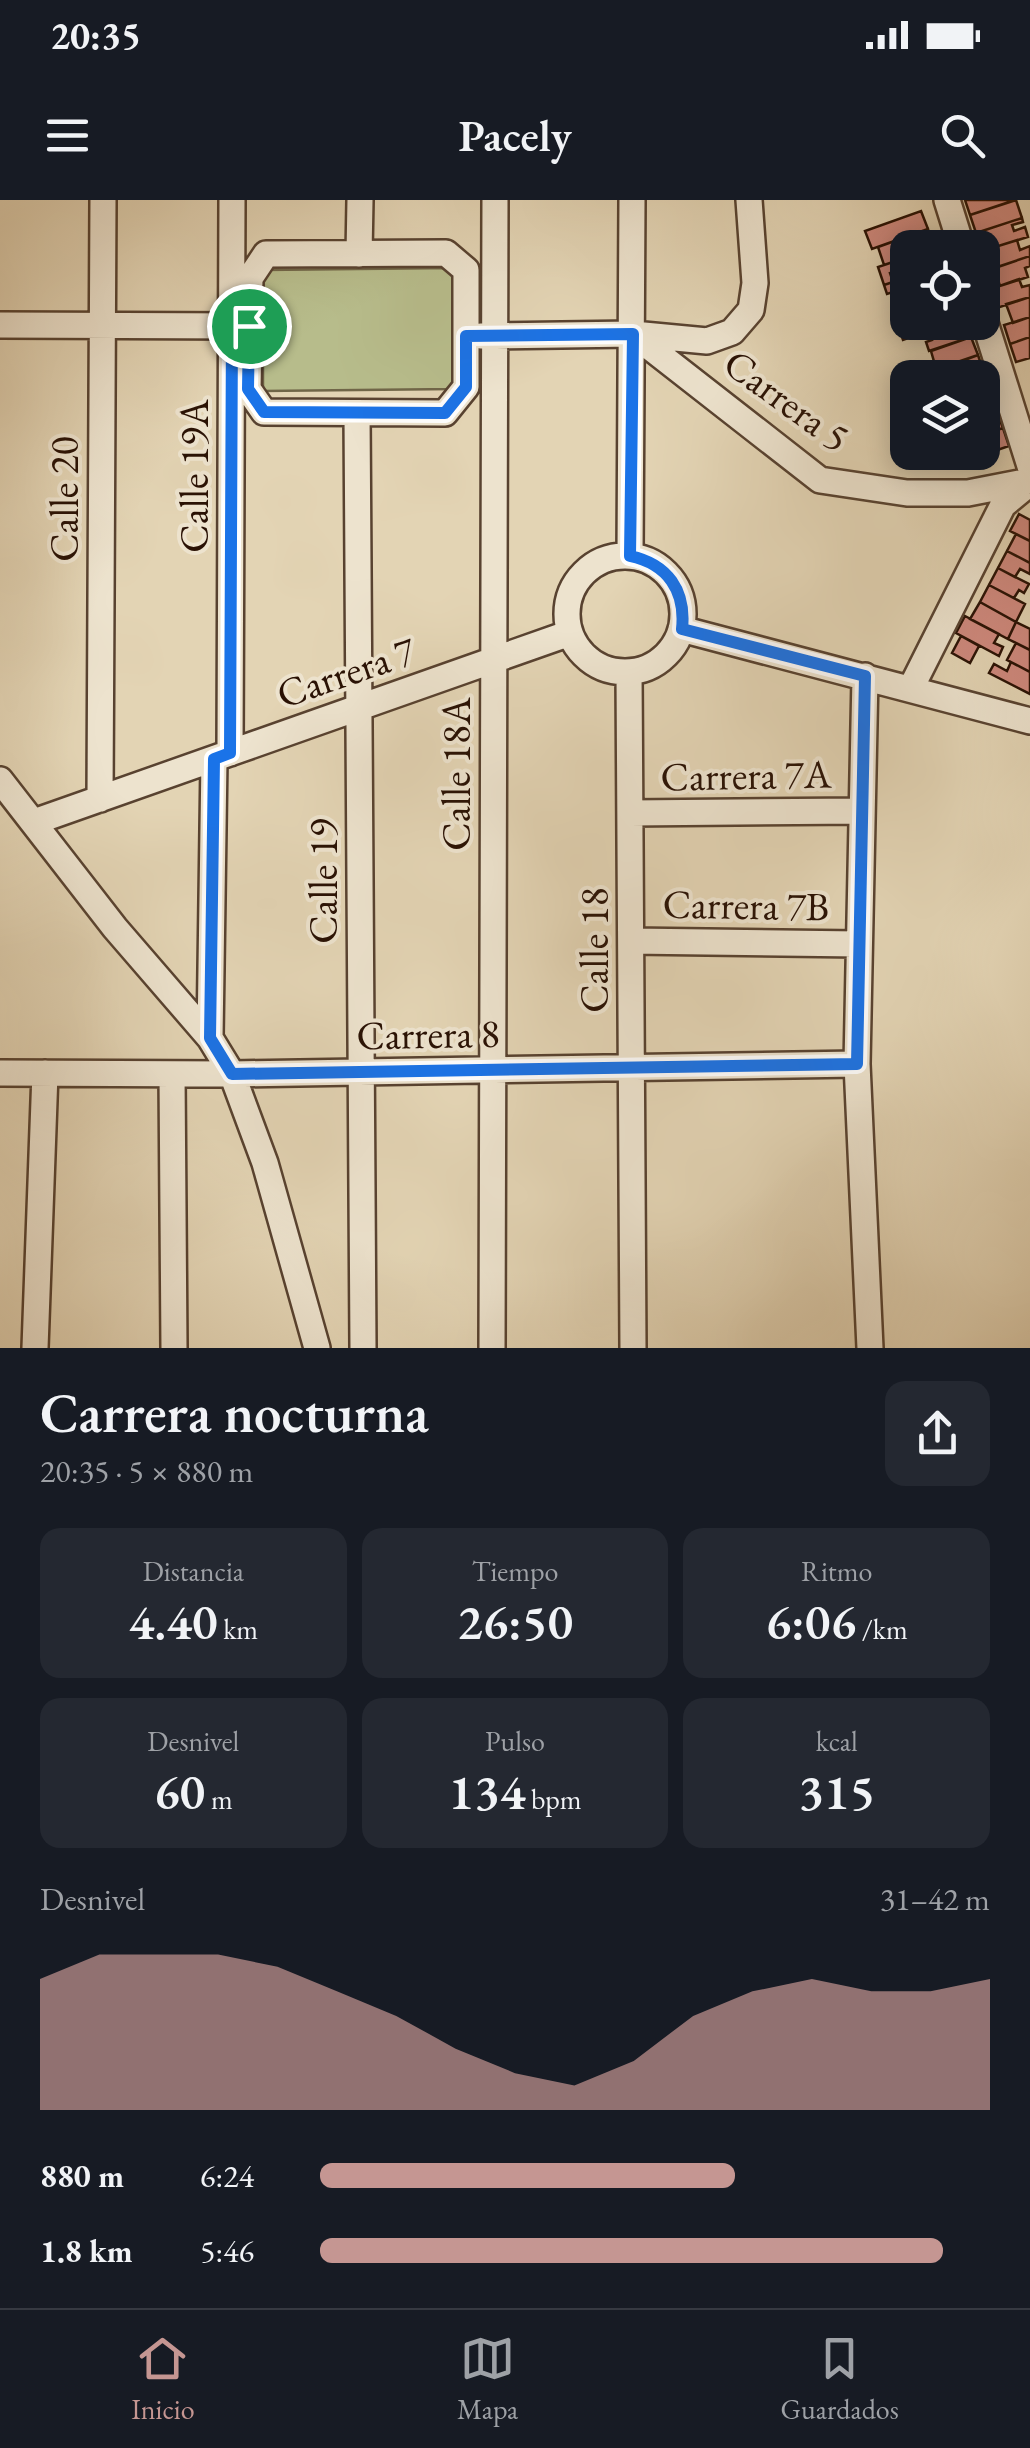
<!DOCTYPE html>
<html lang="es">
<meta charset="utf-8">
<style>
:root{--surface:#171b24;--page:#242831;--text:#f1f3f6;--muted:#9ea1a6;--line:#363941;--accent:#c59692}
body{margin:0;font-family:"EB Garamond",serif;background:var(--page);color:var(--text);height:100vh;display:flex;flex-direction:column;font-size:38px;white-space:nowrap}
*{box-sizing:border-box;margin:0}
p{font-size:32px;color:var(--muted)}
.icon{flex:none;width:55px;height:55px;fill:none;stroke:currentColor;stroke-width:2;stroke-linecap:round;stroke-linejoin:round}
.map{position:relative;height:1148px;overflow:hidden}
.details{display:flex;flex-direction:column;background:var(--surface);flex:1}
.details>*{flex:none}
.buttons{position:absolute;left:890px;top:30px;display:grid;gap:20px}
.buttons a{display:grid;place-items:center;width:110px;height:110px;border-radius:20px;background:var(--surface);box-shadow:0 5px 25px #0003;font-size:50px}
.pin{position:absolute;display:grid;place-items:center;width:85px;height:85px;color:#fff;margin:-42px;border:5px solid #fff;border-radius:50%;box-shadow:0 2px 10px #0007}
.round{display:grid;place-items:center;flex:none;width:105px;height:105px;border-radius:20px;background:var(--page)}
.overview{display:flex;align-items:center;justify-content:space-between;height:170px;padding:0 40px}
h1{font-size:55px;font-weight:600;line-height:75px}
.stats{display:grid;grid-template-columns:repeat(3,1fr);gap:15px;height:170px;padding:10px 40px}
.stats div{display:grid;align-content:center;border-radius:20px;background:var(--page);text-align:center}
.stats b{font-size:50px;font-weight:600}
.stats small{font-size:28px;font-weight:400}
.stats p{font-size:28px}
.chart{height:280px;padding:20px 40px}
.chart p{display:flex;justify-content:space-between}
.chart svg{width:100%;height:180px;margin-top:10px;fill:var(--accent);opacity:.7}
ul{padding:0 40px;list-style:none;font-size:32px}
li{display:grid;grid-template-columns:160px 120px 1fr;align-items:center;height:75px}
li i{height:25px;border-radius:12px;background:var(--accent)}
.status{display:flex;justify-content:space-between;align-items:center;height:70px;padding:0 50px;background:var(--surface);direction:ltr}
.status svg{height:28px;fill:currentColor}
header{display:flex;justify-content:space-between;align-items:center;height:130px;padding:0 40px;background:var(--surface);font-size:45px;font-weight:600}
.tabs{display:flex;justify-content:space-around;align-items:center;height:140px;border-top:2px solid var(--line);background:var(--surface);font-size:28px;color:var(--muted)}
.tabs a{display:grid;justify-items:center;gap:5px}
.tabs .on{color:var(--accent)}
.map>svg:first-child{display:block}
.green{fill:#b7bc8b;stroke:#706648;stroke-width:2.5}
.building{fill:#cf897e;stroke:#291104;stroke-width:2.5}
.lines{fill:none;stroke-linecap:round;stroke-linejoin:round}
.minor-casing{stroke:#584230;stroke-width:30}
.minor{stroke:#ede3ce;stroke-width:25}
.route-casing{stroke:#fff;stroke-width:20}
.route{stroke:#1a73e8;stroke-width:12}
.labels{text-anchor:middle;stroke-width:8;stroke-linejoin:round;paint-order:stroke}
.street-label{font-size:40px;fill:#291104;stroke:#ede3ce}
</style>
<div class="status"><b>20:35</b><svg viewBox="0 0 49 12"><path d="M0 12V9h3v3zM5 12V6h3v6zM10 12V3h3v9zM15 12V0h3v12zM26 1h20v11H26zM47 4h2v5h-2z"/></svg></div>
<header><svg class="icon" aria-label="menu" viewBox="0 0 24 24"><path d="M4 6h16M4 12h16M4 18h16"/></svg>Pacely<svg class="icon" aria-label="search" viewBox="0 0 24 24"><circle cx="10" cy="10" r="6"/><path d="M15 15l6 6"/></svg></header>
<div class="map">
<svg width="1030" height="1148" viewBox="0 0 1030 1148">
<rect width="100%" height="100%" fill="#e3d4b4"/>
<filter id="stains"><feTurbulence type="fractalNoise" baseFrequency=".002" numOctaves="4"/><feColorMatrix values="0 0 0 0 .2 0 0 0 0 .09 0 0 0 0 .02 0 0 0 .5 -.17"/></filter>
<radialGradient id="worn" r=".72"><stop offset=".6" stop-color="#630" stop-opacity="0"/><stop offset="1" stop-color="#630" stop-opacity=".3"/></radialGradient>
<path class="green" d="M453,68v121l-190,2v-121z"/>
<path class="building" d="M965,0h50l-45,15z
M1016,0l6,18 -46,15 -6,-18z
M921,11l7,18 -56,20 -7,-18z
M1022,18l1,4 -11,3 2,6 11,-4 3,10 -46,14v-3h-5l-4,-14z
M928,29l6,19h-26v9l-24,8 -6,-18z
M1017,40l3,10 10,-4v10l-44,15 -4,-20z
M1030,56v10l-5,2 3,9 -28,9 -6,-18z
M908,57v10l-18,6 3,9 -9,3 -6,-18z
M908,77v21l-8,2 -4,-9 -9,3 -3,-9z
M1019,79l3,8 8,-2v12l-33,11 -6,-19z
M1030,97v20l-17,6 -7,-19z
M1030,117v20l-20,7 -6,-19z
M908,118v4h46l-51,18 -6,-18z
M954,122h12l5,15 -42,14 -3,-9 6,-2 -3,-9z
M971,137l7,18 -47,16 -2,-4 6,-2 -4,-14z
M1030,137v21l-14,4 -6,-18z
M978,155l6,18 -12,5h-56z
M996,210l7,18 -21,7v-20z
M1003,228l6,18 -46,16 -3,-10h22v-17z
M1019,314l11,6v21l-20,-10z
M1016,334l14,7v22l-23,-12z
M1007,351l23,12v11l-10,-5 -5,8 -17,-9z
M998,368l31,16 -5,9 -5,-3 -5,8 -25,-13z
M989,385l36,19 -9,18 -36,-20z
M980,402l36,20 -8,17 -38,-20z
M965,416l34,18 -5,9 9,4 -4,9 -43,-23z
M1016,422l14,7v21l-22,-11z
M961,436l18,10 -9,17 -18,-10z
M1016,443l14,7v22l-23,-12z
M1011,462l19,10v22l-41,-21 5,-9 13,7z"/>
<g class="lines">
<g class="minor-casing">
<path id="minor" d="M947,0l15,48
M446,53l20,17v117l-21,26 -181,-1 -16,-23 2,-111 16,-24z
M359,54l1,-54
M982,113l48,153
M0,125l244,1
M633,134l187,146 87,13h61l62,-12
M481,136l152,-2 74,7 25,-9 19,-22 4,-27 -6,-83
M357,213l6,935
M567 414a58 58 0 1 1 116 0a58 58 0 1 1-116 0Z
M630,356l2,-356
M681,429l349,92
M629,472l4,676
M865,476l-8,388 13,284
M911,488l92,-183 27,-22
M230,553l2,-553
M0,580l115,148 95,110 22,36 33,89 52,185
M100,599l3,-599
M630,613l232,-2
M34,622l536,-189
M631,741l228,3
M210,838l4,-279
M0,873l232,1 625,-10
M172,874l2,274
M35,1148l10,-275
M492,1148l3,-1148"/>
</g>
<use href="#minor" class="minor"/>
</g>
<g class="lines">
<g class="route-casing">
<path id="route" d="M232,126h17l-1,63 16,23 181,1 21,-26v-51l167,-2 -3,222c38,8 56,35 52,73l183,47 -8,388 -625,10 -22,-36 4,-279 16,-6z"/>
</g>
<use href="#route" class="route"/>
</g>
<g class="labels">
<g class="street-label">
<text transform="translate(787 200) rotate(36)" y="14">Carrera 5</text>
<text transform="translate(194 276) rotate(-90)" y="14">Calle 19A</text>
<text transform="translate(64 299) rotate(-90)" y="14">Calle 20</text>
<text transform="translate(346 472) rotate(-19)" y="14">Carrera 7</text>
<text transform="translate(456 574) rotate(-90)" y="14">Calle 18A</text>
<text transform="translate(746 575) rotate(-1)" y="14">Carrera 7A</text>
<text transform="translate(323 681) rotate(-90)" y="14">Calle 19</text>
<text transform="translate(746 705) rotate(1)" y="14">Carrera 7B</text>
<text transform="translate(594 750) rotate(-90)" y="14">Calle 18</text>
<text transform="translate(428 834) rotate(-1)" y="14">Carrera 8</text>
</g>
</g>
<rect width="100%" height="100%" filter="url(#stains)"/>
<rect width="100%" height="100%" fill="url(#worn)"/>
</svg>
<div class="buttons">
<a><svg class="icon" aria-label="locate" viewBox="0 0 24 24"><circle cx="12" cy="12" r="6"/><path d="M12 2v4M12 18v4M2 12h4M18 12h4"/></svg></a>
<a><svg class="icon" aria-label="layers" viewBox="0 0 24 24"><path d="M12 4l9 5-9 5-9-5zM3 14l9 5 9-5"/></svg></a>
</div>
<div class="pin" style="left:249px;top:126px;background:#1e9e55"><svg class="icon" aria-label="arrive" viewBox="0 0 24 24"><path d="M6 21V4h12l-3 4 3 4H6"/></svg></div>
</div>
<section class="details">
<div class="overview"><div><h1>Carrera nocturna</h1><p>20:35 · 5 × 880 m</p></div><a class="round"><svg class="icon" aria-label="share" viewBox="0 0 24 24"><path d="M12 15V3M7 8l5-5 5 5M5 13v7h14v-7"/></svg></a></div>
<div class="stats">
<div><p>Distancia</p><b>4.40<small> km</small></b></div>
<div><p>Tiempo</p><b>26:50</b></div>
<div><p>Ritmo</p><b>6:06<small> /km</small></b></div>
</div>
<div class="stats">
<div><p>Desnivel</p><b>60<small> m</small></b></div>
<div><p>Pulso</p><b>134<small> bpm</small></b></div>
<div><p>kcal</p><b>315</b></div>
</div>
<div class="chart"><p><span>Desnivel</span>31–42 m</p>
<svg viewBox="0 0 160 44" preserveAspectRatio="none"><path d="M0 44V12L10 6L20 6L30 6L40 9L50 15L60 21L70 29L80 35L90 38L100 32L110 21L120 15L130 12L140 15L150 15L160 12V44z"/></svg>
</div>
<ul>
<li><b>880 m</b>6:24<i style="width:62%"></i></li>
<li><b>1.8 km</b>5:46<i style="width:93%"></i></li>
</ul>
</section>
<nav class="tabs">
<a class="on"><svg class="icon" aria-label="home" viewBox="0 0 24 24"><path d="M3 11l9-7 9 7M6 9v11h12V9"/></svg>Inicio</a>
<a><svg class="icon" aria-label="map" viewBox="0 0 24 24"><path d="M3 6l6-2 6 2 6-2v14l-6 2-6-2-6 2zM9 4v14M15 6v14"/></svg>Mapa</a>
<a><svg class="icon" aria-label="saved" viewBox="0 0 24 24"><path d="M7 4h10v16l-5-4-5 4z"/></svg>Guardados</a>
</nav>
